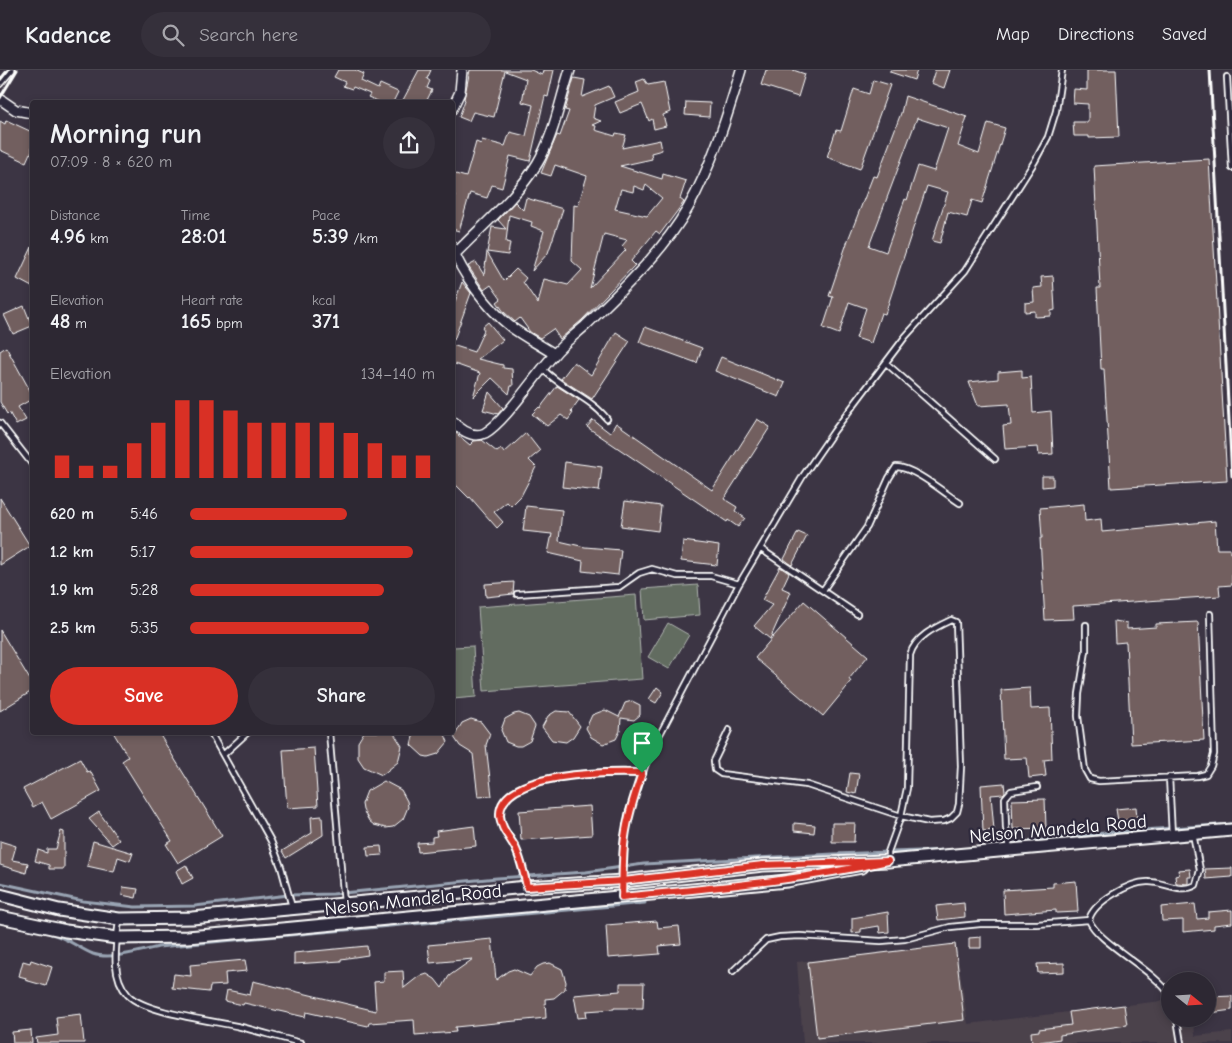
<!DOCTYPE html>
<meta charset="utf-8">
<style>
:root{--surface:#2d2833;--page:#35303b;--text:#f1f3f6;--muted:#a7a6ac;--line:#48444e;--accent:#d93025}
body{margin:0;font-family:"Comic Neue",sans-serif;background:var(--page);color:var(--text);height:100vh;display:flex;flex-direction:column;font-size:19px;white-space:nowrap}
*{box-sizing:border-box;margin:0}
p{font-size:16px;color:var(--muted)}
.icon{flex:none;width:28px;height:28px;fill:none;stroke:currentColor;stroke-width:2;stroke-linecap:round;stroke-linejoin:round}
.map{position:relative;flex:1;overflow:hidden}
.details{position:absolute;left:30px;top:30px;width:425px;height:635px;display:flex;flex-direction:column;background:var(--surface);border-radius:5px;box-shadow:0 2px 8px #0003,0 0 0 1px var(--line)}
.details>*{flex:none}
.needle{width:32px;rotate:108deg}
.tools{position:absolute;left:1161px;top:902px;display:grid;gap:10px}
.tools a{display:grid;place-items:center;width:55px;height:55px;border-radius:50%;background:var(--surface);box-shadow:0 2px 8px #0003,0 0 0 1px var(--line);font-size:25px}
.pin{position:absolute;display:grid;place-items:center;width:42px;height:42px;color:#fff;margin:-51px -21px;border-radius:50% 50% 50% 0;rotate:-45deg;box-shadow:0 0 5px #0007}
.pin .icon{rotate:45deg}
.round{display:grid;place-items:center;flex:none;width:52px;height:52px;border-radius:26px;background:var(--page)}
.summary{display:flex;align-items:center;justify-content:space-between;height:85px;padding:0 20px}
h1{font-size:28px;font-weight:700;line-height:38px}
.metrics{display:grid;grid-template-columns:repeat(3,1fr);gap:8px;height:85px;padding:5px 20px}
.metrics div{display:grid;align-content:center}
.metrics b{font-size:21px;font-weight:700}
.metrics small{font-size:14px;font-weight:400}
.metrics p{font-size:14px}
.chart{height:140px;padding:10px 20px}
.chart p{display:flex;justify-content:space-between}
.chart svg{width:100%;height:90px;margin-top:5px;stroke:var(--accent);stroke-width:6}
.button{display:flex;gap:10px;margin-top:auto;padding:10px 20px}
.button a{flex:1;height:58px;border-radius:30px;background:var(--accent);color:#fff;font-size:20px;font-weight:700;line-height:58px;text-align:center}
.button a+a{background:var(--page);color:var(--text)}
ul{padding:0 20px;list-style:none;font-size:16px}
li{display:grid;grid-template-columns:80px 60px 1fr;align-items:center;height:38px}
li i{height:12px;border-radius:6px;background:var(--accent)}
header{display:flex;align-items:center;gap:30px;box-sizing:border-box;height:70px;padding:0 25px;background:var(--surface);border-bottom:1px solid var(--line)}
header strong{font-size:24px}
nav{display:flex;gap:28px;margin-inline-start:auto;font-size:18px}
.search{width:350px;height:45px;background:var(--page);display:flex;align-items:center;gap:12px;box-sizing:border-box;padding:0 18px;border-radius:28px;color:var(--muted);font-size:19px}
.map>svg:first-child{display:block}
.built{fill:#4c424c}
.green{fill:#626c61;stroke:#b0b6b0}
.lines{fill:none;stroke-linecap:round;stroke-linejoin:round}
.stream{stroke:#99a4b3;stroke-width:3}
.building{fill:#725f5f;stroke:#fff;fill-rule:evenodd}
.lane-casing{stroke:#fff;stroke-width:8}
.street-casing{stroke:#fff;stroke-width:12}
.secondary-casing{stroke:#fff;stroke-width:15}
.lane{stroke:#2f2a3d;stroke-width:4.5}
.street{stroke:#2f2a3d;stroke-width:9}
.secondary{stroke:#2f2a3d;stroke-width:11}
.rail{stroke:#fff;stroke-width:3}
.route-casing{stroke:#fff;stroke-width:10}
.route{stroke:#d93025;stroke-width:6}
.labels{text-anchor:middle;stroke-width:4.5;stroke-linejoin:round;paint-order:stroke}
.street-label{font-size:19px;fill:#fff;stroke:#2f2a3d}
</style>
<header>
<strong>Kadence</strong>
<div class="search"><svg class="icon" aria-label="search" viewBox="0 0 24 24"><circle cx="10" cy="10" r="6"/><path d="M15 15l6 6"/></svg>Search here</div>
<nav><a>Map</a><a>Directions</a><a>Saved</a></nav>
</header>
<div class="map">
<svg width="1232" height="973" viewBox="0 0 1232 973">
<rect width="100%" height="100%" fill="#3c3544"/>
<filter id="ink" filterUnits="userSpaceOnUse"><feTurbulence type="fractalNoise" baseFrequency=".02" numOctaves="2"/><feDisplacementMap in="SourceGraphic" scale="10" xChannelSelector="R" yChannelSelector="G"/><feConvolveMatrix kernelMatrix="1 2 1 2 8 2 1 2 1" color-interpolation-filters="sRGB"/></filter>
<g filter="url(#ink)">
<path class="built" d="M956,874l12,80 202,-24v19h24l1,17 37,-4v11h-429l-6,-81z"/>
<path class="green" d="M698,515l2,30 -56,5 -2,-31z
M636,525l6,84 -158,12 -6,-84z
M668,553l21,12 -20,34 -21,-12z
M473,576l3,51 -23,2v-52z"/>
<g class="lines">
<path class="stream" d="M981,777l132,-15 119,-8
M0,813l83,18 52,6 60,-1 93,-11 45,-1 164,-16 89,-6 58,-8 190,-10 114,-4
M51,864c15,3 27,14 42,20 17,6 48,-3 65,-7l487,-44"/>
</g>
<path class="building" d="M338,0h17l9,4 -3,7 17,8 2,-5 18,8 -5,10h-13l-12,-5 2,-3 -17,-7 -1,2 -9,-3 2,-4 -11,-5z
M419,0h12l-4,9 3,2 -3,7 5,2 -6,12h-17l-6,-2z
M470,0h61l11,5 1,-5h11l-6,27 -3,-1 -15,65 -20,-5 -8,32 -10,-3 -5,13 -17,-5 -11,38 -7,-2v-24l3,-10h-3v-22l14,4 10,-35 5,2 1,-4 23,6 5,-14 16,4 7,-31 -11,-3 4,-23 -21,-8 -11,46 -21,-5 -4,9 -10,-4 6,-17 -1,-1z
M766,0h27l12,4 -7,23 -37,-12z
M890,0h27l-3,10 -24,-8z
M935,0h15l-6,18 -13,-5z
M1087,0h29l3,67 -30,1v-2h-15l-1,-14h15v-18l-15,-1 1,-14 13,1z
M574,8l11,2 -3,17 27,-11 5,11 -19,8 -2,13 8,3 -9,4 4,1 -1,4 20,6 1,-3 10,2 -4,13 38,-8 2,10 -11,3 1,6 -32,7 42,13 1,-5 23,7 -6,18 4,3 -24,32 -4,-3 -25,30 4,4 -53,55 -22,19 -7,-10 -13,9 -10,-6 -10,-14 -5,4 -11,-10 -7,-10 4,-3 -10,-14 -7,5 -16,-24 8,-4 8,13 3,-23 17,29 12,-12 10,9 -3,4 15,22 6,-25 24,6 14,-15 -10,-9 2,-56 4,1 9,-30 -32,-11 -4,11 -10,-3 16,-38 3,1 9,-25 -4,-1zM646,115l16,13 -15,18 -32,-7 6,-20 12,3 1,-6 10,4zM604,164l23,6 -5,6 4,4 -36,38z
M644,9l4,6 16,-3 6,30 -7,3 3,11 -12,3 -2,-10 -3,2 -7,-17 -22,9 -5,-11 24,-10 -3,-10z
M873,10l17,5 -30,84 -33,-12 9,-27 5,1 13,-42 15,5z
M905,26l62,21 -9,29 21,8 9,-31 17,5 -23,75 -10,-3 -5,17 -19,-5 -8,31 -8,-2 16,-49 -21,-6 -42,128 -4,-1 -10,30 -15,-5 10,-30 -17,-6 -10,32 -16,-6 10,-31 -4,-1 19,-56 25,-64 4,1 24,-64zM917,48l31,10 -14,43 -16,-5 -11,34 -2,-1 -19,53 -17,-6z
M686,32l24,1 -1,14 -24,-2z
M6,50l26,12v22l-2,-1 -4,9 -26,-12v-29l5,3z
M1209,89l18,322 -116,7 -7,-119h-3l-4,-81h3l-6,-122z
M526,128l37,11 -15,44 -16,18 12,-40 -13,-5 1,-4 -23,-7 -3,27 4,1 -2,12 -21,-3 5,-25 14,2 -8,-9 17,-18 8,8z
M32,177v40l-15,-8z
M1053,206l2,34 -4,1v5l-16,1v-6l-10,1v-9l9,-1 -1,-14 9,-1 -1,-10z
M462,212l9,11 -17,47h-2v-30z
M24,236l8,20 -19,8 -9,-19z
M488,252l15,18 -25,19 25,6v3l9,1 1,17h-2l-2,8 -17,-16 -19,19 7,-24 -28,-10v-18l22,7 10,-22 -2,-3z
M645,257l57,21 -5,15 -58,-21z
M616,262l14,9 -38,58 -31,-20 13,-17 17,13z
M6,277l26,47v5l-14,8 8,13 -10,5 -7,-13 -2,2 -7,-12v-51z
M721,287l64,26 -6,14 -64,-26z
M1022,300v8l9,-1 2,36 18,-2 2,43 -14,1 -1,-8 -33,2 -2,-23 8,-1 -2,-21 -31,2 -9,-24 29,-3v-7z
M557,316l22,14 -8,11 2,2 -5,7 -7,-5 -14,11 -15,-12 7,-7 1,1z
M489,322l14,16 -5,6 -15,-4z
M757,349l13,8 -46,72 13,8 -2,4 10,7 -7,9 -10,-7 -1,2 -140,-95 6,-7 17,13 6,-10 96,67z
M452,360l18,15 4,-4 8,-1 15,12 4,-3 3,4 22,-20 14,18 -11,9 7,7 -15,29 -10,10 -4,-4 -13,10 9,10 -6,6 -27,-31 -1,1 -17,-17z
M565,392l37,5 -3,24 -37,-4z
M1042,406h11v10l-11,1z
M0,428l30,48 -30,19z
M625,431l36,5 -3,25 -37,-5z
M1084,434l1,17 16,-2 1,13 113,-11 2,28h13v4h2v32l-13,1 1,10 -147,10 1,13 -29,1 -5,-82h2l-2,-30z
M526,436l36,4 -3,31 26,6 36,3 -3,25 -36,-4 1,-10 -35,-8 4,-19 -29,-3z
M798,462l9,4 -15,29 -8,-6z
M683,471l36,5 -2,19 -36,-4z
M780,497l9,6 -7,15 9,4 -21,47 -16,-13 18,-21 -10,-5z
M514,512l-1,12 -27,3 -1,-13z
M804,531l64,55 -19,23 2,3 -28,34 -68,-58z
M1114,551l13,2v6l29,-2v-3l42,-2 6,118 -73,4 -5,-102 -11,1z
M0,560l32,53v8l-32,20z
M657,617l6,5 -7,11 -7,-4z
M1030,618l1,21 19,-1 2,51 -8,1 2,16 -17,2 -2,-20 -23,1 -3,-69z
M632,631l8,4v10l-6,5 -13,-2 -1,13 -4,8 -13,5 -12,-7 -5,-9 6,-13 13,-5 14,7 6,-14z
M556,641l13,1 11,14 -7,11 -7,5 -14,-2 -10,-13 6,-11z
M519,643l10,4 6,9 -5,15 -9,5h-5l-10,-4 -5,-12 4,-11 9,-5z
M471,649l10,3 9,12 -4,11 6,51 -14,1 -5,-43 -13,-8 -6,-9 8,-14z
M113,662h45l64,104 -44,27 -12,-19 6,-3 -50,-80 6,-4z
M364,662h29l9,14 -4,16 -16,13 -18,-8 -6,-9v-16z
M414,662h30l4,10 -10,12 -10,3 -5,-1 -12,-11z
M314,678l4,58 -31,2 -4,-58z
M80,689l7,13 3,-1 11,20 -50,28 -9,-17 -9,5 -10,-18z
M850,703l9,1 -3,20 -9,-2z
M384,711l17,9 6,11 1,6 -5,12 -10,8 -7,1 -12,-3 -5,-4 -6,-11 -1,-6 5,-13z
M1004,713l1,9 -2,2 -12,1 3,35 -11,1 -2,-46z
M1045,729l1,29 -33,1 -1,-29z
M590,736l2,29 -71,5 -2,-29z
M1136,737l1,12 -19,2 -2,-12z
M99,742l20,28 -7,5 -23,-26z
M322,746l1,19 -37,23 -4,-7 30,-18 -1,-16z
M794,753l21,2 -1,8 -20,-2z
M832,753h23l-1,19h-22z
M474,756l2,20 -58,6 -1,-9 15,-1v-5l5,-1 -1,-5z
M61,761l3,1v37h-15v-4l-14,-4 3,-11 9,3v-4h9z
M0,771l16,5 -4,14 16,3 -2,10 -26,-8z
M93,771l40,12 -3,8 -12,-4 -4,15 -27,-6z
M381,776l1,9 -14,1 -1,-9z
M186,795l7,13 -11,6 -6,-13z
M1232,798v9l-26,2 -1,-10z
M1190,799l1,8h-3v7l-12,-1 -1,-7 4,-1 -1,-5z
M1076,811l2,31 -22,1v-3l-52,4 -1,-24 50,-3v-4z
M123,817l15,2 -2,9 -14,-3z
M964,833l1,14 -27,3 -2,-14z
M1195,834l2,15 11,-1v-6l24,-2v13l-18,2v4l-31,3v-12l-21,1 -1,-14z
M888,842l1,20 -9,1 -1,-7 -18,3v3l-9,1v-15z
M657,851l1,7 21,-2 2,18 -22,2 1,8 -52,4 -2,-33z
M981,867v11h-12v-10z
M492,869l4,41 12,-9 6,-2 16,7 7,-9 6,-3 7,-1 12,6 4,13 -1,7 -11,9 -9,1 1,19 -91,9 1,5 -41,3 -1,-15 -45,3 -1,3 -62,-14 -1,5 -61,-14 -1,2 -18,-4 2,-11 23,5 3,-14 123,30 -2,-29 10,-1v-9l19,-1 1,17 14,-11 9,-3 8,5 7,9 7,-12 24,-17 -43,4 -2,-18z
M955,874l9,76 -147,18 -9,-76z
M367,876l1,9 -27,4v2l-47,3v-11z
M31,890l21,7 -6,19 -21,-6 1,-2 -7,-2 4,-15 7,2z
M245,890l2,11 -22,2 1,12 -16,1 -1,6 -37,-4 2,-14 17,2 -1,-11z
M1064,893v9l-26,1 -1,-9z
M620,913h24l-1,25h-29v1l-28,2 1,6 -9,1 -4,-23 46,-4z
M1232,926v14l-22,3 -1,-16z
M1124,935l3,20 -67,10v4l-28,4 -1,-11 8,-1v-2l32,-4 -2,-13z
M81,944l3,29h-47l-1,-5 22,-3 -2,-18z
M31,960l1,13h-19l-1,-11z"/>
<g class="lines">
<g class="lane-casing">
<path id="lane" d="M1227,7l5,91
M0,14l12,-14
M886,293l109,96
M542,298c19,21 48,29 65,51
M0,353l32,41
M761,479l96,65
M823,520l44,-63 22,-49 7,-11c18,0 48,26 64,36
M517,524l102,-7 20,-14 13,-4 25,7h34l28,8
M1086,555v26l-7,43 -1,22 7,54 5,9 9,2 99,-5 8,-2 5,-8 3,-12 -4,-140
M729,660l-15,31 1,9 6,4 86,11 94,31 28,6 15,-1 7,-3 6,-6 2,-8 2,-38 -5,-144 -5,-2c-17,8 -36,17 -41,35l-3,133 -6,28 -13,36v7
M210,662l61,109 10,26 11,40
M329,662l15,171
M223,685l25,-23
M1169,707l3,58
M1010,779l-4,-21 -1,-30 6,-7 26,-4
M527,815c-4,-12 -6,-25 -12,-37 -5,-12 -15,-20 -15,-34 1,-43 113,-42 143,-41
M622,825l2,-55 5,-28 20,-57 90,-171 64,-108 31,-45 71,-94 60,-66 70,-110 13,-24 8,-26 6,-41
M119,851c-3,24 -9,54 9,74 17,18 87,26 113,32 20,5 40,11 60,16
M733,901l33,-31 14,-3 20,-1 81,5 24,-2 45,-12 30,-3h57l52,-4
M1170,925c-17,-26 -73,-53 -81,-75 4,-18 42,-39 60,-38 16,0 31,12 47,3l4,-15 -7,-36
M1177,949l4,24"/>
</g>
<g class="street-casing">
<path id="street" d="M0,29l16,11 16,3
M452,39l8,-17 2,-22
M452,176c8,26 37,64 59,81 14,10 29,18 43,27
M455,184c27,-28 61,-56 82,-90 17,-28 23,-64 33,-94
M452,351c9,9 21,18 33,12 20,-11 51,-59 68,-77 9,-12 22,-21 33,-31 36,-35 77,-73 102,-117 24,-43 39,-91 53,-138"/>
</g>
<g class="secondary-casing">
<path id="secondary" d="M0,825l59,15 60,9 73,-1 335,-31 96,-6 140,-16 125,-4 344,-31
M0,847l66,14 51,7 70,-1 85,-7 515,-49 75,-14"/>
</g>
<use href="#lane" class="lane"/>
<use href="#street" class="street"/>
<use href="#secondary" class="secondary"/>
<path class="rail" d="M1210,0l22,406
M0,10l8,-10
M0,28l17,-28"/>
</g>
</g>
<g class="lines" filter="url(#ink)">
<g class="route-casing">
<path id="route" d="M642,703c-7,21 -14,42 -17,64 -3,20 -2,40 -3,60 89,-9 178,-16 266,-36l-125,4 -140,16 -96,6c-3,-14 -6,-28 -12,-40 -6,-11 -14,-18 -15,-31 -2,-45 112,-44 142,-43"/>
</g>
<use href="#route" class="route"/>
</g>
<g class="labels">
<g class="street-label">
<text transform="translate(1058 758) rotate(-5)" y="7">Nelson Mandela Road</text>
<text transform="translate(413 829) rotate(-6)" y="7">Nelson Mandela Road</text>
</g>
</g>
</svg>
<div class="tools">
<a><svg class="needle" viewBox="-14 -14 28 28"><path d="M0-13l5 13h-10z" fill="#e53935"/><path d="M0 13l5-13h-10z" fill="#a7a6ac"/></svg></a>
</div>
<div class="pin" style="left:642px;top:703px;background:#1e9e55"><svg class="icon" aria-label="arrive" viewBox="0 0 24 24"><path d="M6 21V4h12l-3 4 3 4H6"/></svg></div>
<section class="details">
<div class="summary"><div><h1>Morning run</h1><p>07:09 · 8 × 620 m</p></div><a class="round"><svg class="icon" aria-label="share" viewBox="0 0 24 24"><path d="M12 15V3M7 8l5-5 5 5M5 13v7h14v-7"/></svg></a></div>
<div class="metrics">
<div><p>Distance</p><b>4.96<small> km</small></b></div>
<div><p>Time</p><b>28:01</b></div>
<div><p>Pace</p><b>5:39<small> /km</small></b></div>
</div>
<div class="metrics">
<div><p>Elevation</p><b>48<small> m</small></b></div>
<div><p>Heart rate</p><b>165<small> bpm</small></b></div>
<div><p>kcal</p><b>371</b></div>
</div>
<div class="chart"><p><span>Elevation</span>134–140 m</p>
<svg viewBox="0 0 160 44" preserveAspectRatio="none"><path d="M5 44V33M15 44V38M25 44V38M35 44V27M45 44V17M55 44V6M65 44V6M75 44V11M85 44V17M95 44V17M105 44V17M115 44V17M125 44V22M135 44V27M145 44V33M155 44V33"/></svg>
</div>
<ul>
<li><b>620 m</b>5:46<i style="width:64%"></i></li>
<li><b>1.2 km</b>5:17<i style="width:91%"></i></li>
<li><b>1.9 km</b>5:28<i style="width:79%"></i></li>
<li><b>2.5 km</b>5:35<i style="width:73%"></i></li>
</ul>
<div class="button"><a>Save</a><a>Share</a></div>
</section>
</div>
